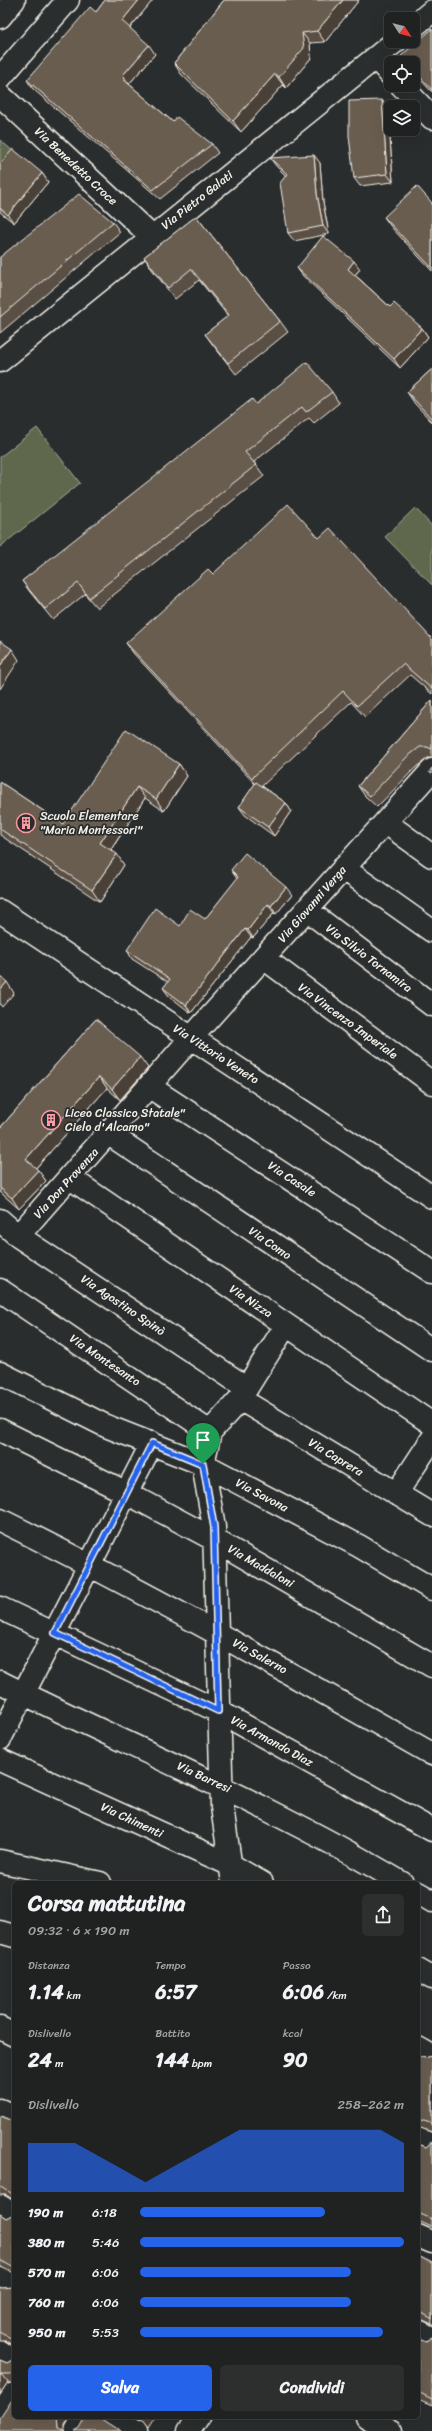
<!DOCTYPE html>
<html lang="it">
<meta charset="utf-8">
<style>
:root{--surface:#202222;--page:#2d2f2f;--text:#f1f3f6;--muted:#a2a4a5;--line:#3d3f40;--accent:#2563eb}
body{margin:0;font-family:Sriracha,sans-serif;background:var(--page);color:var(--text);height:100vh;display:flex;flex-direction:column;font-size:15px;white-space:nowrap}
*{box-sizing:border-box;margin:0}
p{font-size:13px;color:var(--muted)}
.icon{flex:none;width:22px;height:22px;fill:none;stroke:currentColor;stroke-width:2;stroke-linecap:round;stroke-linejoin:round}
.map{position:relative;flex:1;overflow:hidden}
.sheet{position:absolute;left:12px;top:1881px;width:408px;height:538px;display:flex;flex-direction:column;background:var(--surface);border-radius:6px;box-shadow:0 4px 16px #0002,0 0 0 1px var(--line)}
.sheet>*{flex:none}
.needle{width:26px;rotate:126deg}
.tools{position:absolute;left:384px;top:12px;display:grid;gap:8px}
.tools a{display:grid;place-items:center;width:36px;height:36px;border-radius:6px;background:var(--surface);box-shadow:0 4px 16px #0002,0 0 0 1px var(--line);font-size:20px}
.pin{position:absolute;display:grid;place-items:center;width:34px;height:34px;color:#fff;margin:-41px -17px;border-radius:50% 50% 50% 0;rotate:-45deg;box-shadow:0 0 4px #0007}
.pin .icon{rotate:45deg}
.round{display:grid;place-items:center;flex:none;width:42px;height:42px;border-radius:6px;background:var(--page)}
.headline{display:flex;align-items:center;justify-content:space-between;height:68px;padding:0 16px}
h1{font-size:22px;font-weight:800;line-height:30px}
.metrics{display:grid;grid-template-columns:repeat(3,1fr);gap:6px;height:68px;padding:4px 16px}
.metrics div{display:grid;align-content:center}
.metrics b{font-size:20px;font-weight:800}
.metrics small{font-size:11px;font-weight:400}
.metrics p{font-size:11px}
.chart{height:112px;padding:8px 16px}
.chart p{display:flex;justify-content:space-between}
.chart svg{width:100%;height:72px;margin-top:4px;fill:var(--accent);opacity:.7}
.cta{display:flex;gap:8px;margin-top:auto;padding:8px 16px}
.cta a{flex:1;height:46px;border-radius:6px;background:var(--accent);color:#fff;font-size:16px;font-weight:800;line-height:46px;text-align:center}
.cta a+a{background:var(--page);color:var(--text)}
ul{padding:0 16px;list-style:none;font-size:13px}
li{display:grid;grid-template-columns:64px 48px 1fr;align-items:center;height:30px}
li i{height:10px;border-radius:5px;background:var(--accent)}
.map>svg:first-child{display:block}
.green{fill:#5e674e;stroke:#a9ac9b}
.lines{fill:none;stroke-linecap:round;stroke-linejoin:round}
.minor-casing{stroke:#f4f1e8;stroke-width:25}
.minor{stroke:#2a2d2e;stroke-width:22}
.wall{fill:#5a5045;stroke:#f4f1e8}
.shaded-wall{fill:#4a4138;stroke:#f4f1e8}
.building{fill:#695d50;stroke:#f4f1e8}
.route-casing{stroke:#fff;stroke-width:8}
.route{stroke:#2563eb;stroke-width:5}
.labels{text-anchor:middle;stroke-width:3.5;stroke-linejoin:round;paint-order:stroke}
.street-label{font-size:12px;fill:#f4f1e8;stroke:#2a2d2e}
.poi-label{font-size:12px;fill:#f4f1e8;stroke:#2a2d2e;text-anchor:start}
</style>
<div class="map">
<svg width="432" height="2431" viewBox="0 0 432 2431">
<rect width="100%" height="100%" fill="#2a2d2e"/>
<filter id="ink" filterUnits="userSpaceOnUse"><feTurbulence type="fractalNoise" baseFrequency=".025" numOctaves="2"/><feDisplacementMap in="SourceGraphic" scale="8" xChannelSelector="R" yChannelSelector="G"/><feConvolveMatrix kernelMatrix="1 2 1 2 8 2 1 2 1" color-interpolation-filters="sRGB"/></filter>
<g filter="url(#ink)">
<path class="green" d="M0,140l14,12 -14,26z
M37,428l43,55 -80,64v-90z
M415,508l17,18v59l-47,-48z"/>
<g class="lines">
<g class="minor-casing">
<path id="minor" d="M0,17l14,-17
M413,27l19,-16
M376,58l15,17
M0,78l68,-78
M401,85l31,33
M0,95l151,141
M0,361l396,-320
M385,822l47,34
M343,868l89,63
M307,910l125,95
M0,911l432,286
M265,959l167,124
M150,1087l282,185
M109,1134l323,216
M70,1178l362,246
M0,1220l18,16 229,152
M18,1236l173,-198 241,-268
M0,1290l210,142
M0,1373l106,53 97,38 156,82 73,43
M240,1399l192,116
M0,1430l127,63 88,47 217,126
M396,1494l36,-55
M0,1520c147,72 289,153 432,234
M0,1608l218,103 214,119
M0,1682c135,67 272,123 402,201
M0,1739l152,-296
M0,1760l231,105 31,18
M0,1861l100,22
M233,1883l-11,-76 -8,-280 -11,-63 7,-32 30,-33 46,-74
M418,1893l14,8
M0,1932l14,4
M418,1970l14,8
M0,2028l14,7
M418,2048l14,8
M0,2110l14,6
M418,2139l14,6
M0,2206l14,9
M418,2236l14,6
M0,2278l14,8
M418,2331l14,7
M0,2352l14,8
M0,2417l14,-23
M113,2417l23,14
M367,2417l25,14
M76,2431l8,-14
M189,2431l9,-14"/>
</g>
<use href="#minor" class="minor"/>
</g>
<path class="wall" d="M105,0h48l-23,28 25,26 -26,30 44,38 39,22 6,9 -58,46 -127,-110 -6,-9 69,-68z
M224,0h135l-34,42 -15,1 1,15 -25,30 -3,-3 -42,47 -60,-58 -7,-11z
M432,29v63l-19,-20v-9h-7l-5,-7z
M382,100l6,9 5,73 -33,4 -6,-8z
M270,158l50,5 3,39 6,32 -35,7 -6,-8 -2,-57 -10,-10z
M0,164l42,9 6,9 -34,41 -14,-11z
M432,203v68l-40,-43 -8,-11z
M196,216l84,105 8,11 -52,42 -23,-29 -8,-11 23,-18 -29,-36 -24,19 -24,-31 -7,-11z
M113,222l7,10 -120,101v-76z
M297,268l63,1 -5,6 35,32 32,21 6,9 -28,31 -97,-92z
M432,369v53l-17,-18 -8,-12z
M332,392l7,11 -25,20 -5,-5 -55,44 10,14 -167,132 -12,-14 -32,26 -23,-28 -8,-11 234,-177z
M319,538l113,101v55l-22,-19 -45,42 -14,-15 -89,84 24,17 5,8 -17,25 -29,-21 -6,-8 16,-23 -121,-130 -8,-11 87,-69z
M432,700v58h-4l-13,10 -38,39 -12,-11 -7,-10z
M179,764l8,12 -23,35 -19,-13 -34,52 13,15 -24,37 -100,-67v-53l63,42z
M231,870l61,25 -16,19 -2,-1 -21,25 -2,-1 -60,76 -22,-17 -6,-8 5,-6 -36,-23 -5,-9 53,-24 25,-7 32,-40z
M96,1019l52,49 -28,32 -13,-12 -71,80 2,2 8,11 -27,28 -19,-17v-64z
M418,2056l7,2 7,-2v76l-14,-5z
M0,2116l14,5v79l-8,-5h-6z
M432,2142v85l-14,-6v-77l8,3z
M0,2214l6,4 8,-4v59l-14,-7z
M418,2256l14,7v61l-9,-4h-5z
M0,2287l2,1 12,-1v59l-8,-5h-6z
M432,2337v68l-14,-6v-61l8,3z
M14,2359v24h-6l-8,12v-35l7,3z"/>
<path class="shaded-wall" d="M139,0h14l-25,30 -6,-9z
M343,0h16l-34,42 -8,-11z
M302,33l8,10 1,15 -25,30 -7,-11z
M149,45l6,9 -26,30 -6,-9z
M275,74l8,11 -42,47 -8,-11z
M382,100l6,9 5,73 -6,-8z
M314,155l6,8 3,39 6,32 -6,-8 -6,-32z
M42,173l6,9 -34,41 -6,-8z
M354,261l6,8 -7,8 -5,-8z
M422,328l6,9 -28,31 -6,-9z
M12,649l7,11 -19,29v-23z
M179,764l8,12 -23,35 -8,-12z
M137,787l8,11 -37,56 -8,-11z
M286,803l5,8 -17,25 -6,-9z
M117,854l7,11 -24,37 -8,-12z
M286,887l6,8 -16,19 -5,-8z
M268,904l6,9 -21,25 -5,-8z
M245,929l6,8 -60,76 -5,-8z
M7,982l7,11 -12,14 -2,-3v-14z
M140,1057l8,11 -28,32 -8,-11z
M99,1077l8,11 -73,82 -8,-11z
M38,1170l8,11 -27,28 -7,-11z
M1,2374l7,9 -8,12v-19z
M58,2417h12l-5,8v6h-4l-2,-3z
M142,2417h13l-7,11 -7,-9z"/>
<path class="building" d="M105,0h34l-17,21 27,24 -26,30 2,2 -2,2 50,43 4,-5 35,27 -59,46 -126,-110 63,-73 6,5z
M224,0h119l-26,31 -15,2 2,15 -25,29 -4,-3 -42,47 -59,-58z
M432,29v61l-19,-21v-6h-6l-6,-7z
M382,100l5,74 -33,4 -5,-42v-35z
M13,149l29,24 -34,42 -8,-7v-44z
M314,155l3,39 6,32 -35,7 -8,-50 7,-9 -17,-16z
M417,186l15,17v65l-48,-51z
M79,194l34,28 -113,95v-60z
M196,216l84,105 -52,42 -23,-29 24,-19 -38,-46 -23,19 -24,-31z
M323,236l31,25 -6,8 42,38 4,-4 28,25 -28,31 -97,-91z
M307,362l25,30 -26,20 -4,-5 -57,45 11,13 -167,133 -11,-15 -33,26 -23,-28 230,-182 4,5z
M432,369v50l-25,-27z
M288,504l31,34 11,-10 102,111v50l-29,-25 -46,42 -14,-15 -91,87 -126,-135 82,-74 5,5z
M0,641l12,8 -12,17z
M432,700v49l-5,-2h-7l-13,10 -37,39 -12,-10z
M126,729l53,35 -23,35 -19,-12 -37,56 17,11 -25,36 -92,-61v-47l63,42z
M432,768v6l-3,-2z
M256,782l30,21 -18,24 -29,-20z
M245,853l41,34 -15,19 -3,-2 -20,26 -3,-1 -59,76 -23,-17 7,-9 -43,-29 28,-42 25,18 10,-17 15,10 33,-42 -7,-7z
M0,976l7,6 -7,8z
M96,1019l44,38 -28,32 -13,-12 -73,82 12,11 -26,28 -12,-10v-60z
M418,2056l7,2 6,-2h1v70l-2,-3 -12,-4z
M0,2116l14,5v74l-14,-9z
M432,2142v77l-14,-6v-69l8,3z
M0,2214l6,4 8,-4v54l-14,-8z
M418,2256l14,7v56l-1,-1 -13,-7z
M0,2287l2,1 12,-1v53l-14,-8z
M432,2337v62l-14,-7v-54l8,3z
M14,2359v15h-13l-1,2v-16l7,3z
M14,2397v20h44l1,11 5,3h-64v-13z
M86,2417h13l22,14h-46l5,-3z"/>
</g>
<g class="lines" filter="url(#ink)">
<g class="route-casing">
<path id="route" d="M152,1443l51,21 11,63 4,184 -163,-78z"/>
</g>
<use href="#route" class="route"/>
</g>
<defs>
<g id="building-ring" transform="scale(1)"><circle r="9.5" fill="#2a2d2e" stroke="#ff9aa2" stroke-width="1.5"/><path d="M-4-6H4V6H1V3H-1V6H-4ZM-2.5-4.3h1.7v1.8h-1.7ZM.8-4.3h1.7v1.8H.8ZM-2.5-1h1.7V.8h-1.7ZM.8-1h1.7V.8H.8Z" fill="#ff9aa2"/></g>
</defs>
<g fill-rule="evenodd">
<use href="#building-ring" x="26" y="823"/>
<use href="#building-ring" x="51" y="1120"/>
</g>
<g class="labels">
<g class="street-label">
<text transform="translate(76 166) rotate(43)" y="4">Via Benedetto Croce</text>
<text transform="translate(197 200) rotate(-38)" y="4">Via Pietro Galati</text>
<text transform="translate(312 904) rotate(-49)" y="4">Via Giovanni Verga</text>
<text transform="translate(369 958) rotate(37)" y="4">Via Silvio Tornamira</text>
<text transform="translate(348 1021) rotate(36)" y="4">Via Vincenzo Imperiale</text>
<text transform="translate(216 1054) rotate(33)" y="4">Via Vittorio Veneto</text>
<text transform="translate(292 1179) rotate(33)" y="4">Via Casale</text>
<text transform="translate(66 1183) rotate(-48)" y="4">Via Don Provenza</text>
<text transform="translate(270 1243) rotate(34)" y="4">Via Como</text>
<text transform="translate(251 1301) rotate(34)" y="4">Via Nizza</text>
<text transform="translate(123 1305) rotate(34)" y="4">Via Agostino Spinò</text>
<text transform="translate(105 1360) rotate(34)" y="4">Via Montesanto</text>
<text transform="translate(336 1457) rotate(31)" y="4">Via Caprera</text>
<text transform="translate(262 1495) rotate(28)" y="4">Via Savona</text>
<text transform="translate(261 1566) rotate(30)" y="4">Via Maddaloni</text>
<text transform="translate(260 1656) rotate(29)" y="4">Via Salerno</text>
<text transform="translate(272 1741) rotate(29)" y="4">Via Armando Diaz</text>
<text transform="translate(204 1777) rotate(25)" y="4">Via Barresi</text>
<text transform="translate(132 1820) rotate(25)" y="4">Via Chimenti</text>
</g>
<g class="poi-label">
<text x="40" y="820">Scuola Elementare<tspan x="40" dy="14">"Maria Montessori"</tspan></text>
<text x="65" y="1117">Liceo Classico Statale"<tspan x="65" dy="14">Cielo d'Alcamo"</tspan></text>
</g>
</g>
</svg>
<div class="tools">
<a><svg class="needle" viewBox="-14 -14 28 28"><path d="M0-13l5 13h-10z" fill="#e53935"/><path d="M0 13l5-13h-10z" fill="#a2a4a5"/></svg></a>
<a><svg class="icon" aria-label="locate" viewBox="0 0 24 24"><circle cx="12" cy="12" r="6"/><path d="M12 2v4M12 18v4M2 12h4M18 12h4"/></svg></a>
<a><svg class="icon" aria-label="layers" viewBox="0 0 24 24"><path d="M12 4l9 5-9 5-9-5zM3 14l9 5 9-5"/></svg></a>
</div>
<div class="pin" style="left:203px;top:1464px;background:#1e9e55"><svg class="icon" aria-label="arrive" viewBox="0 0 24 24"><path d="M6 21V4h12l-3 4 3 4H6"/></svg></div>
<section class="sheet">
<div class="headline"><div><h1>Corsa mattutina</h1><p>09:32 · 6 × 190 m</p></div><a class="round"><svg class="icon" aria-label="share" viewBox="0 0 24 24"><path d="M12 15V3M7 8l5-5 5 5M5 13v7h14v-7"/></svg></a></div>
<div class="metrics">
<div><p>Distanza</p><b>1.14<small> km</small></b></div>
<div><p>Tempo</p><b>6:57</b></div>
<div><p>Passo</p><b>6:06<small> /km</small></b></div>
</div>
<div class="metrics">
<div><p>Dislivello</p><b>24<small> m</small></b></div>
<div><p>Battito</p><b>144<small> bpm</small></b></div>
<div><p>kcal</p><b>90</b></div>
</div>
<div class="chart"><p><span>Dislivello</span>258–262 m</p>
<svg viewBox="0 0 160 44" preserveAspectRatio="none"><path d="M0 44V14L10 14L20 14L30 22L40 30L50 38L60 30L70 22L80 14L90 6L100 6L110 6L120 6L130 6L140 6L150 6L160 14V44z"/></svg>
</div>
<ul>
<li><b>190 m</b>6:18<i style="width:70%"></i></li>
<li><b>380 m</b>5:46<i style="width:100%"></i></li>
<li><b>570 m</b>6:06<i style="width:80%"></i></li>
<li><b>760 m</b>6:06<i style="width:80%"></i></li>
<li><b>950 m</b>5:53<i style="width:92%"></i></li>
</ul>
<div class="cta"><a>Salva</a><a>Condividi</a></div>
</section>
</div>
